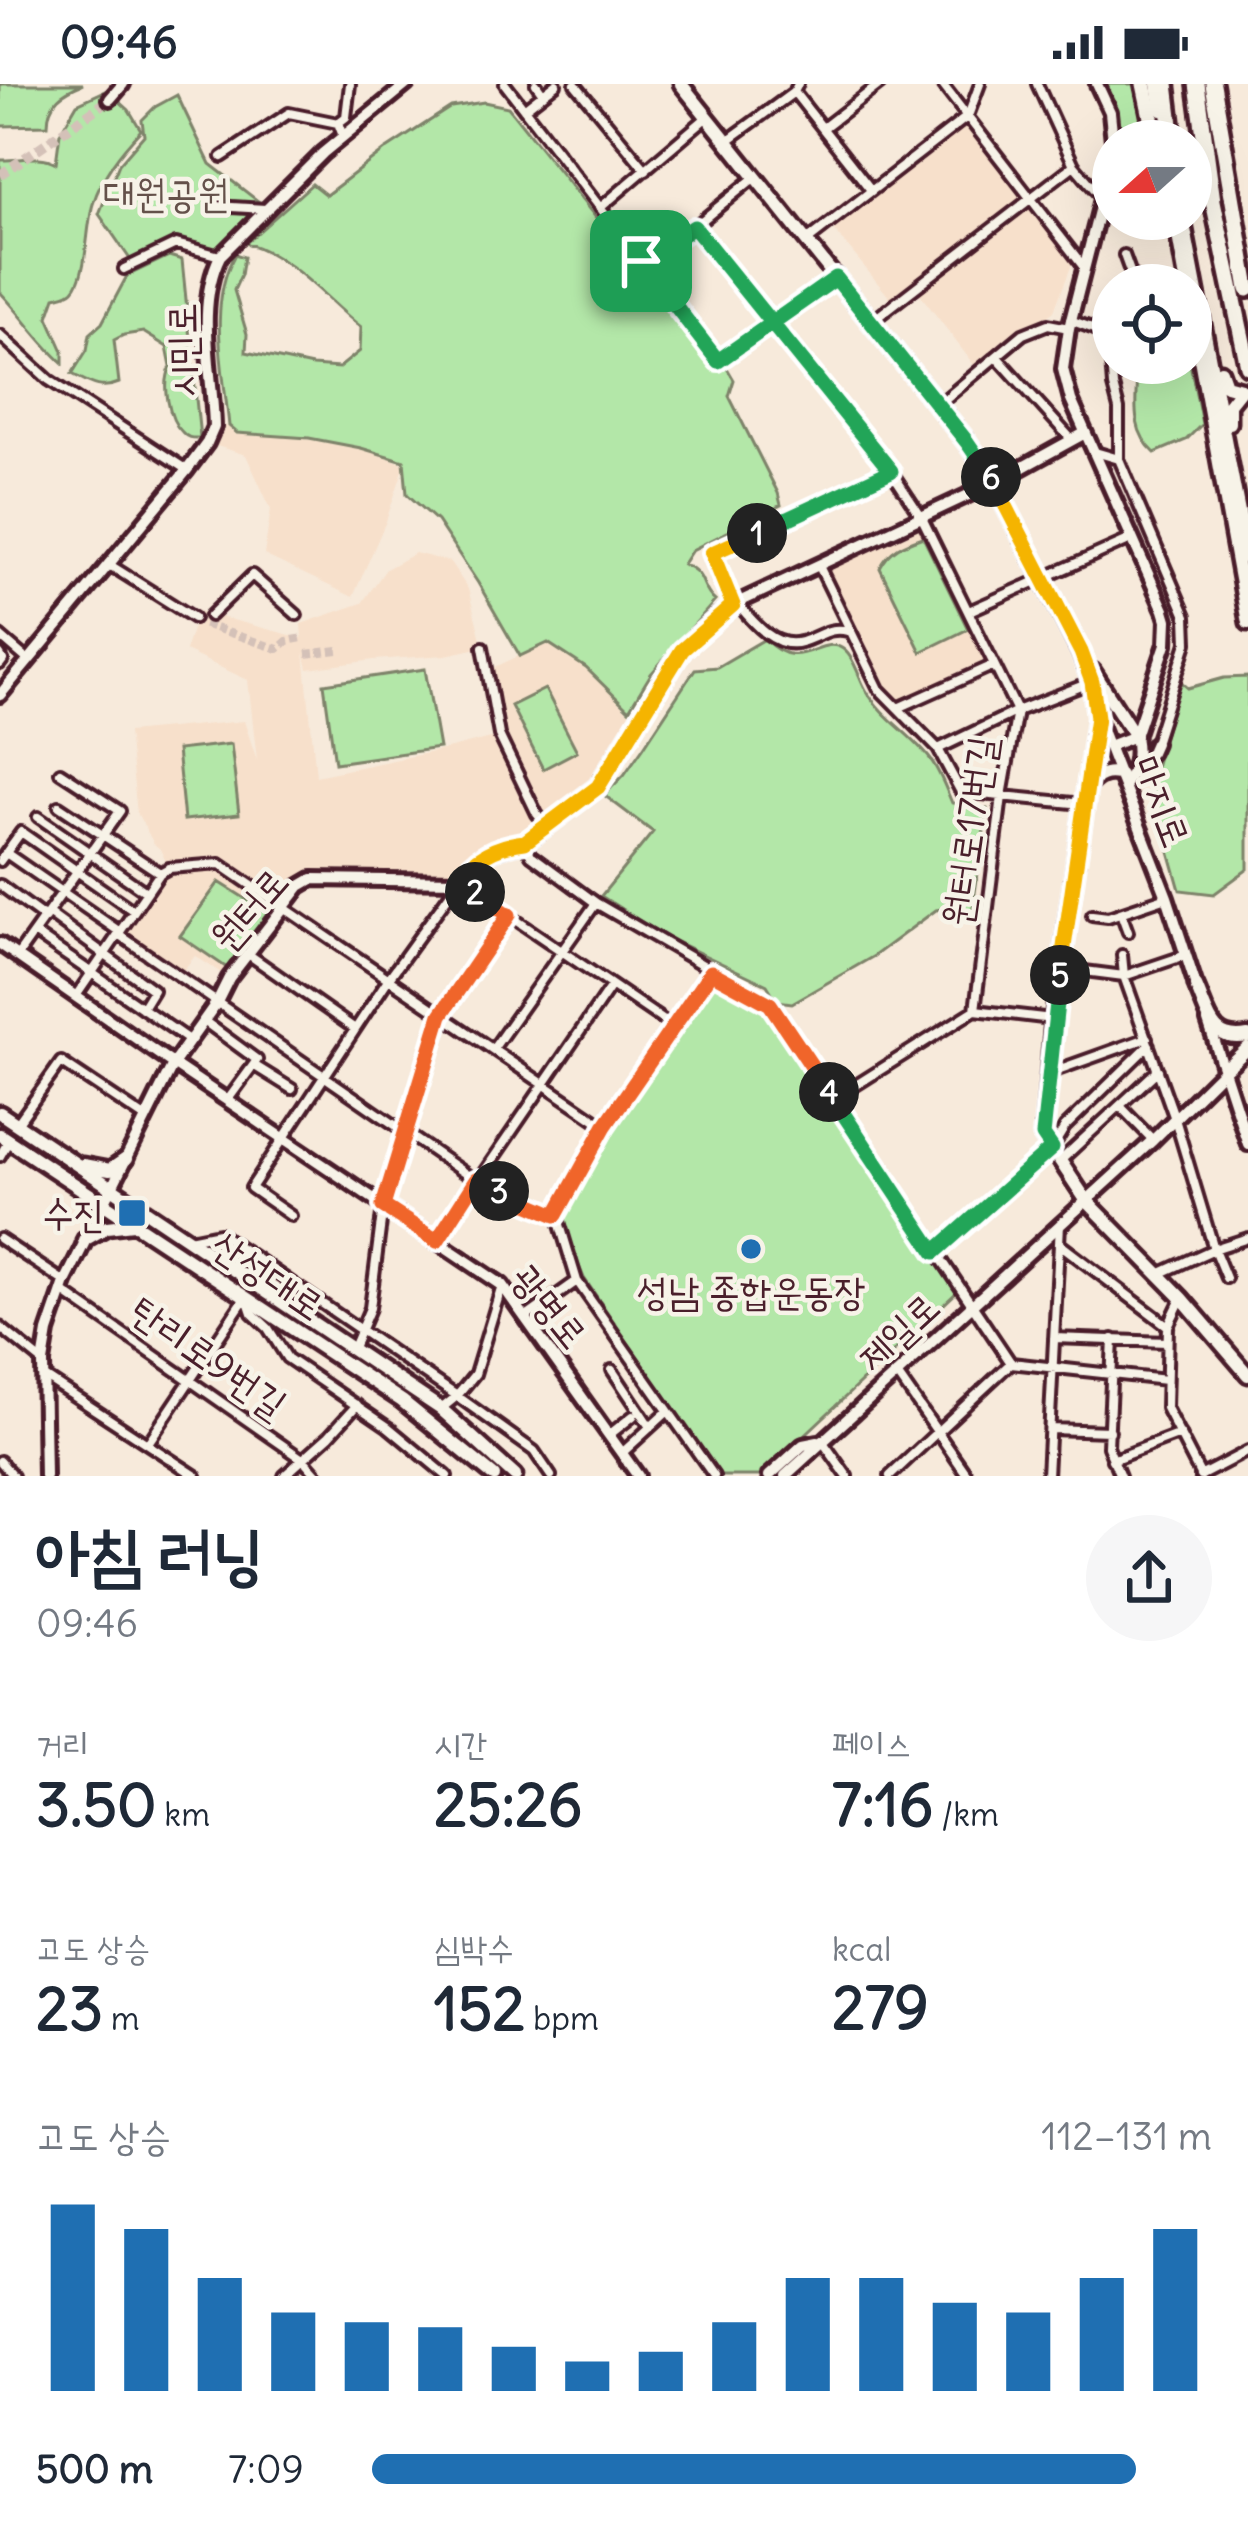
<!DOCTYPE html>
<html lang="ko">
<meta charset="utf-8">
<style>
:root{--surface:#fff;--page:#f6f6f7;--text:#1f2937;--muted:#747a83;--accent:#1f6fb2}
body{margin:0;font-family:Delius,"Poor Story",sans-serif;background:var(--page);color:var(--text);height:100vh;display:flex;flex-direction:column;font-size:45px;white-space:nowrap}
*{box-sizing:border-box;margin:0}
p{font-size:39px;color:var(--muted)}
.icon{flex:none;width:66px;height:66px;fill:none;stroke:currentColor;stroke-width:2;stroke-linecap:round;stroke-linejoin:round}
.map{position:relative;height:1392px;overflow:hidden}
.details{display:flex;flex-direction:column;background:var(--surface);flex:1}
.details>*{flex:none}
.needle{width:78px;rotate:249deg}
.tools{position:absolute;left:1092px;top:36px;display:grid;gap:24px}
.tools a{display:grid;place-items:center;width:120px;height:120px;border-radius:50%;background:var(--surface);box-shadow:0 12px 48px #0002;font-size:60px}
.pin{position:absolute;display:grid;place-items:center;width:102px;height:102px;color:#fff;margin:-51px;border-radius:24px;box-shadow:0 6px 18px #0006}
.km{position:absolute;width:60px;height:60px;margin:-30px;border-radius:50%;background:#222;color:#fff;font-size:33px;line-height:60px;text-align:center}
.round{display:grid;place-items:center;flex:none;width:126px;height:126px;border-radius:63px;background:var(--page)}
.headline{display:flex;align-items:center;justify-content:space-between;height:204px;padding:0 36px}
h1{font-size:66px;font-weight:700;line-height:90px}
.metrics{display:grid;grid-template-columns:repeat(3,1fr);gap:18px;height:204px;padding:12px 36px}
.metrics div{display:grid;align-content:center}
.metrics b{font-size:60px;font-weight:700}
.metrics small{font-size:33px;font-weight:400}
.metrics p{font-size:33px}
.chart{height:336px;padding:24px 36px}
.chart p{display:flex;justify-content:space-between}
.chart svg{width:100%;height:216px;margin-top:12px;stroke:var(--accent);stroke-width:6}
ul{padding:0 36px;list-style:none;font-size:39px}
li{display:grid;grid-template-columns:192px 144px 1fr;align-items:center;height:90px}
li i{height:30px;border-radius:15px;background:var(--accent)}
.status{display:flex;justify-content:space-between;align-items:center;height:84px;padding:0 60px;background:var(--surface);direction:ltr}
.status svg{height:33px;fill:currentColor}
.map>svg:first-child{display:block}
.built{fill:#f7e0cb}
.green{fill:#b3e7a8;stroke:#7e836a;stroke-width:3}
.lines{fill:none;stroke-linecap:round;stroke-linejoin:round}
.street-tunnel{stroke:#d4c1b8;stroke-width:8;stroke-dasharray:8 4;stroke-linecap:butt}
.secondary-tunnel{stroke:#d4c1b8;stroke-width:10;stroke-dasharray:10 5;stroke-linecap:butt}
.street-casing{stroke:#4a1f2b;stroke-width:16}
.secondary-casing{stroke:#4a1f2b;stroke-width:20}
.primary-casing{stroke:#4a1f2b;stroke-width:21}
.highway-casing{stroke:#4a1f2b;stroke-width:24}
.street{stroke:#f7f3e8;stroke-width:8}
.secondary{stroke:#f7f3e8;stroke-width:10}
.primary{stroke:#f7f3e8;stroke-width:12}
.highway{stroke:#f7f3e8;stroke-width:15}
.split-1-casing{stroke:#fff;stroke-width:24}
.split-2-casing{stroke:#fff;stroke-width:24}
.split-3-casing{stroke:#fff;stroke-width:24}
.split-4-casing{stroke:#fff;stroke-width:24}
.split-5-casing{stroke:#fff;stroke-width:24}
.split-6-casing{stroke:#fff;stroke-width:24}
.split-7-casing{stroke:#fff;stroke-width:24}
.split-1{stroke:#22a559;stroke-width:15}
.split-2{stroke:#f5b400;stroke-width:15}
.split-3{stroke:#f0652b;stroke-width:15}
.split-4{stroke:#f0652b;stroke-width:15}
.split-5{stroke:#22a559;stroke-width:15}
.split-6{stroke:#f5b400;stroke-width:15}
.split-7{stroke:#22a559;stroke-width:15}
.poi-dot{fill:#1f6fb2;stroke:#f7f3e8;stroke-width:4.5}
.labels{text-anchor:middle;stroke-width:9;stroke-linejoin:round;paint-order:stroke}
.park-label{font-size:39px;fill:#64514a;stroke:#f7f3e8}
.street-label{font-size:39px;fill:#4a1f2b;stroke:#f7f3e8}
.poi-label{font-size:39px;fill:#4a1f2b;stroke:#f7f3e8;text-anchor:end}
</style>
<div class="status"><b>09:46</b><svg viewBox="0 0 49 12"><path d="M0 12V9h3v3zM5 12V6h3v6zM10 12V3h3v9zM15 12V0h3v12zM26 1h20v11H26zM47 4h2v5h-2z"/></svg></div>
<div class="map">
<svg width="1248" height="1392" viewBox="0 0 1248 1392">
<rect width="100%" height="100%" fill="#f7eadb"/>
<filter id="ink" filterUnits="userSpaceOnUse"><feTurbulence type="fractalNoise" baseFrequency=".00833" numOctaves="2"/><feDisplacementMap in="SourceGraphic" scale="24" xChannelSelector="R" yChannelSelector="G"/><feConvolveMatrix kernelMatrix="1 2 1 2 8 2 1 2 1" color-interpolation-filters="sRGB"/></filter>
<g filter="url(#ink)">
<path class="built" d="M968,32l107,140 -21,55 -77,58 -61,-80 -21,15 -66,-80z
M229,342l8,7 17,3 21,-2 86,14 44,16 -19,57 -33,76 -89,-42 7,-46 -25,-54 -39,-12 7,-16z
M922,434l72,147 -96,43 -19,-19 -60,-123z
M415,469l35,9 18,27 15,58 -37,8 -72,5 -66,9 -4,-17 12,124 131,-27 51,-13 -9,-66 59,-28 38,26 52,54 -41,65 -72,56 -41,12 -29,26 -146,-1 -25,28 -64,-44 -51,4 -9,-19 -6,-5 -17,-31 -9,-81 116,-11 13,39 -9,-80 -63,-29 13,-40 104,27 -1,-14 61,-21 24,-34z
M170,786l53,1 58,37 -52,70 -34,-22 -15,18 -56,-40z"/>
<path class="green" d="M0,0h83c-20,8 -35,17 -35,41l-48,1z
M1101,0h34l12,57h-27c-1,-22 -7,-38 -19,-57z
M107,6l22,20 12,20c-21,22 -39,45 -48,74 -7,22 -5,70 -20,86 -5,5 -11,5 -18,7l-7,20 15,34v12c-24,-21 -41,-48 -63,-71v-132c19,1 40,-7 56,3l4,-30 17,-29z
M177,11l33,69 57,44 -58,51 -33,-12 -44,15 -33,-48 20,-50 25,-29 -2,-15 13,-13z
M484,18l24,5 205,258 11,-2 10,17 -5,16 49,97 3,12 -89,45 -9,14c25,9 16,24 32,37l-64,73 -22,36 -43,-42 -38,-25 -28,13 -42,-73 -41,-62 -30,-27 -3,-33 -43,-13 -52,-10 -72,-5 -8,-7c-5,-54 -22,-122 6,-172l9,3 -3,18 -7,15 13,44 -1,18 66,14 27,2 21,-17 1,-24c-38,-30 -67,-69 -115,-84l66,-59 14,11 59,-45 66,-43z
M169,172l13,4 18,178c-8,0 -12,1 -18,-6 -14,-13 -20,-49 -11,-65l-4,-20 -24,-15 -19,3 -10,5 5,43c-19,8 -29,0 -47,-9l15,-24 3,-16 12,-11 25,-47z
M1137,279h53l12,61 -16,16 -31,13c-28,-25 -17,-57 -18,-90z
M923,453l45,92 -47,23 -41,-84c10,-19 23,-24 43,-31z
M765,555c34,37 55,-6 78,10 11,8 16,29 23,41 15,27 46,45 65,70 9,12 15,29 21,43l35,6 -15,105 -14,-8 -22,4 -62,46 -82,47 -15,-2 -10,-16 -103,-49 -63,-40 52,-64 -49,-37 20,-20 19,-27 52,-79 22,-2z
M425,585l14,79 -104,15 -11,-79z
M1248,593v192l-34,25 -34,-4 -30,-106 30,-103 8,7 36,-10z
M545,605l32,62 -34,18 -32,-63z
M231,660l8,70 -55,6 -7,-70z
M219,798l49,31 -41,55 -47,-32z
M713,892l57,28 188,287 -197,185h-42l-135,-198 -24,-58 52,-94z"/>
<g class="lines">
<path class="street-tunnel" d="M194,534l9,6 75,25 9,-8 16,-3
M306,570l32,-4"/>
<path class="secondary-tunnel" d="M0,91l110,-76"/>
<g class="street-casing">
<path id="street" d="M505,0l213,277 118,-83
M536,0l7,10
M575,0l71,86
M942,0l141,182
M1037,0l37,81 28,33
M794,8l77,98
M524,25l32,-25
M338,39l8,-6 4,-33
M823,44l57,-44
M727,57l67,-49 4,-8
M222,73l67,-44 49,10 5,13
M215,122l50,3
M600,124l107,-91
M694,143l197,244 31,47 95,193 -15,85 -27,214
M808,156l160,-124 12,-32
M1124,171l8,22 -2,8
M641,177l53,-34 61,-50
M124,185l52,-25 44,12
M1070,236l27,10 11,-9 -1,-9 6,-7
M1108,237l5,65 6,23v50
M871,238l203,-157
M0,251l49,45 138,90
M997,273l75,83
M938,321l85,-71 25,-10 21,4
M1095,368l24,7 67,157 1,27 -32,100
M108,480l86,54
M819,482l60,123 59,60 23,43 122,12
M737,519c15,18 38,47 64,39 19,-5 27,-16 47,-11
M733,521l-21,-52 179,-82
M969,527l162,-72
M210,532l42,-41 45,40
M0,552l29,25
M483,563l16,88 38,79 10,12
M0,571l3,5 -3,4
M898,624l96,-43
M938,665l79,-38 75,-29
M59,722l101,67
M38,733l108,75
M525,759l6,12 65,48 174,101 241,359 155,17
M6,769l114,79
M0,777l21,-29 113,79
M160,789l9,-5 51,-4 385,262
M0,801l45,33
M48,829l105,77 -11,18
M1121,829l7,19
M1092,831l16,2 59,-20
M34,849l156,108
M118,850l358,247 81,34
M248,870l107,75
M1122,871l2,21 51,143 39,130 12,29
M17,872l103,-145 -60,-39
M1061,884l63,8 62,-21
M711,888l-106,154 -48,89 20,66 137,195
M76,912l84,-123
M204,937l53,39 -30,41
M493,965l103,-146
M255,982l37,23
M1049,989l98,-35
M834,1015l141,-89 77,9
M1120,1022l33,34
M17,1040l44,-62 84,56
M0,1072l8,-14
M1060,1077l98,-91
M291,1132l-40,-28 138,-210 70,-97 214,146
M0,1155l65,43
M189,1155l30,-6 238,163 18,-22 27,-89
M437,1157l174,-255
M1061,1161l107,81
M935,1168l117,-104 13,-21 84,-82
M1159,1190l55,-25 34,-11
M62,1207l242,169 14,16
M247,1214l5,15 16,15 19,30 101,69 59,49
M1181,1215l-13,27 -2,82 35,68
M525,1234l52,-37
M0,1243l42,34
M1054,1254l113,4
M1113,1255l-5,108 12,29
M352,1266l18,-42 13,-102 58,-191 68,-100
M612,1286l38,57
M897,1290l71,102
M42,1291l154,101
M441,1325l16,-13 77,55 17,25
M1050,1345l60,2
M609,1351l24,-19
M823,1358l24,34
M148,1359l97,-145
M622,1369l46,-42
M1112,1376l68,-26
M0,1377l13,15
M284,1392l45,-40 28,-31
M890,1392l121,-113
M1047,1392l13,-252
M1200,1392l48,-25"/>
</g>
<g class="secondary-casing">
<path id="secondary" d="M1097,0l13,28 3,29
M110,15l13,-15
M0,611l187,-225 20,-27 7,-16c-1,-53 -19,-121 6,-171l103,-103 84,-69
M1097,633l70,180 31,95
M1109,662l26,-10 31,-92 1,-24 -3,-10 -93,-210 -8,-31 6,-41 43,-168 1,-19
M1136,685l15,-17 4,-9
M1124,702c12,-18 15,-29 11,-50
M0,860l173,120 329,221 136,191
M1208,937l40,123
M45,1392l-2,-114 5,-30 17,-50 108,-218 44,-62 12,-24 71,-92 12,-7 147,2c12,-24 40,-36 66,-38l72,-56 85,-137 37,-35 18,-12 257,-120 91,-50
M769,1392l34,-31 15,-3
M785,1392l368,-336 72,-71"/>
</g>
<g class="primary-casing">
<path id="primary" d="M681,0l286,358 27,41 86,169 12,30 5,35 -44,302 -10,116 43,65 96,98 66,77
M1158,0l4,26
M1175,135l12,66
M1183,135l65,340
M1191,225l57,314
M1221,287l5,14 15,4 -12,15v19
M1093,587l42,65
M1087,703c9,-11 19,-17 33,-12
M1196,902c13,29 15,57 52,50
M1225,985l23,-21
M0,1029l441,296 74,67
M0,1051l402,266 92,75
M83,1081l27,5 16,-11
M84,1156l23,-13 26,-3"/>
</g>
<g class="highway-casing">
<path id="highway" d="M1144,0l12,57
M1166,0l7,57
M1197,0l16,117 35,165
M1213,0l35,205"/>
</g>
<use href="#street" class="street"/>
<use href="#secondary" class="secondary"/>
<use href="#primary" class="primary"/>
<use href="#highway" class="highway"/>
</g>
</g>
<g class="lines" filter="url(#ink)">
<g class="split-1-casing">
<path id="split-1" d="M641,177l53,-34 197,244 -134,62"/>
</g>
<g class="split-2-casing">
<path id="split-2" d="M475,808l-16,-11c13,-24 39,-36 66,-39l73,-55 84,-137 51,-45 -21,-52 45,-20"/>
</g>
<g class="split-3-casing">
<path id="split-3" d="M475,808l34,23 -68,100 -58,191 54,35 39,-61 23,11"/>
</g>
<g class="split-4-casing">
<path id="split-4" d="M499,1107l57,24 49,-89 106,-154 59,32 59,88"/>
</g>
<g class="split-5-casing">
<path id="split-5" d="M829,1008l106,160 117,-104 -9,-13 17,-160"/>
</g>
<g class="split-6-casing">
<path id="split-6" d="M991,393l90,175 11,30 5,35 -37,258"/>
</g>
<g class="split-7-casing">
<path id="split-7" d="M641,177l77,100 118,-83 131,164 24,35"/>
</g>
<use href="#split-1" class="split-1"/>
<use href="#split-2" class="split-2"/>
<use href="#split-3" class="split-3"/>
<use href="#split-4" class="split-4"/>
<use href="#split-5" class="split-5"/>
<use href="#split-6" class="split-6"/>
<use href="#split-7" class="split-7"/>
</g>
<g class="poi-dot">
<rect x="117" y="1114" width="30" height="30" rx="6"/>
<circle cx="751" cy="1165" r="12"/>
</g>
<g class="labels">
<g class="park-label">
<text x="166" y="123">대원공원</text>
</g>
<g class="street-label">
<text transform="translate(182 266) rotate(-91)" y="14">시민로</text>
<text transform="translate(1162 717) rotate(69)" y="14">마지로</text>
<text transform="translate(969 747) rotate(-82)" y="14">원터로17번길</text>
<text transform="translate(249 825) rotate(-49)" y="14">원터로</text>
<text transform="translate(268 1191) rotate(34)" y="14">산성대로</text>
<text transform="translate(550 1222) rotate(51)" y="14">광명로</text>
<text transform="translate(898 1248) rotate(-43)" y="14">제일로</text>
<text transform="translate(209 1273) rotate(35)" y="14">탄리로9번길</text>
</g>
<g class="poi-label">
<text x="105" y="1143">수진</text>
<text x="751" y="1221" text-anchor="middle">성남 종합운동장</text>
</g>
</g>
</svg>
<div class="tools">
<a><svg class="needle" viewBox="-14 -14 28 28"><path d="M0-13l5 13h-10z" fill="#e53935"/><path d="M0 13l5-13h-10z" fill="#747a83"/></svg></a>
<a><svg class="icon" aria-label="locate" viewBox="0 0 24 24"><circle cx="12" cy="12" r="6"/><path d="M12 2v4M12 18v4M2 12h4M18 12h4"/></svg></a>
</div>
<div class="pin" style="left:641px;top:177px;background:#1e9e55"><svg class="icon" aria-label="arrive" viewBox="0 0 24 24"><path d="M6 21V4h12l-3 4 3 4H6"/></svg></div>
<b class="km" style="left:757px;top:449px">1</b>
<b class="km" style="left:475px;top:808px">2</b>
<b class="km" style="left:499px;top:1107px">3</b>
<b class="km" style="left:829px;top:1008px">4</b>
<b class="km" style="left:1060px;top:891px">5</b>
<b class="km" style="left:991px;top:393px">6</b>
</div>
<section class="details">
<div class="headline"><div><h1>아침 러닝</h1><p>09:46</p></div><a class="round"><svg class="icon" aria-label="share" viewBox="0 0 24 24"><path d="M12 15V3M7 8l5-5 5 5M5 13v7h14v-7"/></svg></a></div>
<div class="metrics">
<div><p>거리</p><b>3.50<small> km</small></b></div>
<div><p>시간</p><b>25:26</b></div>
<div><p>페이스</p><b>7:16<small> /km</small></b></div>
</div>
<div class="metrics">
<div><p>고도 상승</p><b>23<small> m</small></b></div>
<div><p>심박수</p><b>152<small> bpm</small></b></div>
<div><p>kcal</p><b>279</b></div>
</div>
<div class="chart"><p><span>고도 상승</span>112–131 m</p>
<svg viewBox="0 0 160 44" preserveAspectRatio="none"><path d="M5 44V6M15 44V11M25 44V21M35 44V28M45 44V30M55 44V31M65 44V35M75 44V38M85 44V36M95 44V30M105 44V21M115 44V21M125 44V26M135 44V28M145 44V21M155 44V11"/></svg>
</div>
<ul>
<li><b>500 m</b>7:09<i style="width:91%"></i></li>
</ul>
</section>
